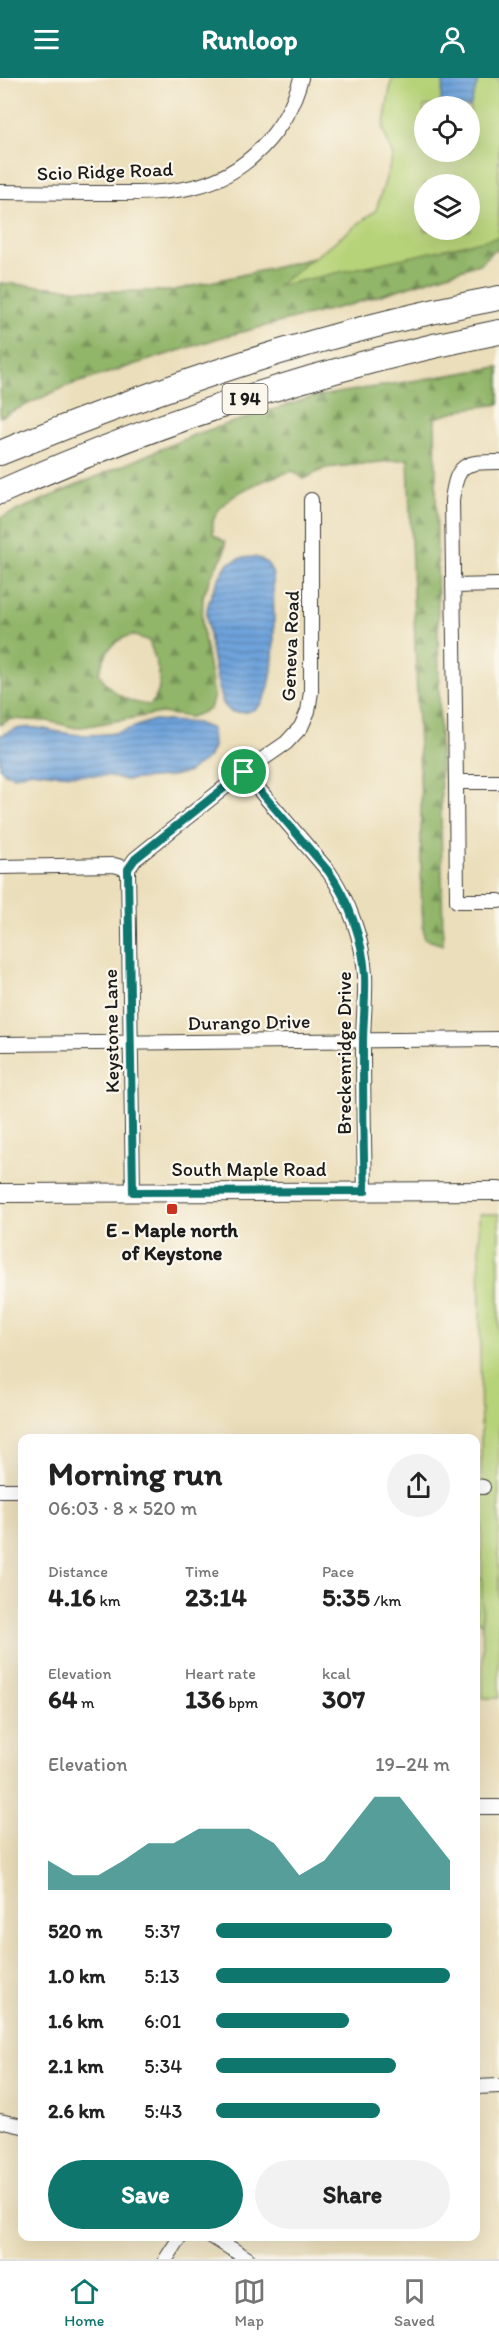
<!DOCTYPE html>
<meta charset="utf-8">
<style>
:root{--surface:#fff;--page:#f2f2f2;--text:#222;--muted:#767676;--line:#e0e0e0;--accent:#0f766e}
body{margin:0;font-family:Itim,sans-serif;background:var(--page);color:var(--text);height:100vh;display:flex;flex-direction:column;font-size:22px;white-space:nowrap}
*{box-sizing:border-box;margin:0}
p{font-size:20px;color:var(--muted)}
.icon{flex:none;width:33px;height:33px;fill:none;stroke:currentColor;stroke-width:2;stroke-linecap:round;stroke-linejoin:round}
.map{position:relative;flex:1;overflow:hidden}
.drawer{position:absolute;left:18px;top:1356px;width:462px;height:807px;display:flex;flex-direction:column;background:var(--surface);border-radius:12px;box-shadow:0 6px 24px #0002}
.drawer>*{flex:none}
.fabs{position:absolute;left:414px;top:18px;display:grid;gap:12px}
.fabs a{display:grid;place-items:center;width:66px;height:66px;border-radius:50%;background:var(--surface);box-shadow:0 6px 24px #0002;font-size:30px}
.pin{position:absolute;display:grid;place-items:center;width:51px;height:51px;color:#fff;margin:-26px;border:3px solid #fff;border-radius:50%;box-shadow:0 2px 6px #0007}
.round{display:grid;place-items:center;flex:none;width:63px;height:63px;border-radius:32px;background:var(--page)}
.overview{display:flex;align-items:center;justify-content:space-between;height:102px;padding:0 30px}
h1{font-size:33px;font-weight:700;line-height:45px}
.figures{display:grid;grid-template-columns:repeat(3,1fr);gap:9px;height:102px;padding:6px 30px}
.figures div{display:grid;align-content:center}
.figures b{font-size:26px;font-weight:700}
.figures small{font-size:16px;font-weight:400}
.figures p{font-size:16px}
.chart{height:168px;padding:12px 30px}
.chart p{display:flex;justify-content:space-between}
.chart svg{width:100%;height:108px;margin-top:6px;fill:var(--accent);opacity:.7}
.cta{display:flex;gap:12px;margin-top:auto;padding:12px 30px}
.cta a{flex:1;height:69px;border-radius:36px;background:var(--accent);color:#fff;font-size:24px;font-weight:700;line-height:69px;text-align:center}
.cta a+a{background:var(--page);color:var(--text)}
ul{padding:0 30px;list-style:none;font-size:20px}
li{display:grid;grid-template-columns:96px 72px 1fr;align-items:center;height:45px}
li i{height:15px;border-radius:8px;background:var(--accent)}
header{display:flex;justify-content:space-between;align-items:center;height:78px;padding:0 30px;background:var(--accent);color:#fff;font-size:27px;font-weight:700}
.tabs{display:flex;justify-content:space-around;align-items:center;height:84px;border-top:2px solid var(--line);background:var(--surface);font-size:16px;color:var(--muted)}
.tabs a{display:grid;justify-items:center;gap:3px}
.tabs .current{color:var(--accent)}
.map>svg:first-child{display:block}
.forest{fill:url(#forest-firs);stroke:#566842;stroke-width:1.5;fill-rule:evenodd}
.wetland{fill:url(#wetland-marsh);stroke:#6a784a;stroke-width:1.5}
.park{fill:#b7d379;stroke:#6a784a;stroke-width:1.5;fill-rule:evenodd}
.water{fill:url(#water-rules);stroke:#45607c;stroke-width:1.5}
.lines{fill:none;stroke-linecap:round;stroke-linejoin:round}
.street-casing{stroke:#3b3934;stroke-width:16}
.secondary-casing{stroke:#3b3934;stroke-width:20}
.highway-casing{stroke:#3b3934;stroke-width:26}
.street{stroke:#fff;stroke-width:14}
.secondary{stroke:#fff;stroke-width:18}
.highway{stroke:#fff;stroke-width:24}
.route-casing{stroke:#fff;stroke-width:12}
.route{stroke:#0f766e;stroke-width:8}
.poi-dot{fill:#c8321e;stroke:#fbf7ec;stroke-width:2}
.labels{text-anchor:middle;stroke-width:4.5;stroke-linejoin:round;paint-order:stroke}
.shield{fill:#fbf7ec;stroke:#5f5e5a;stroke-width:1.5}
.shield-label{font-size:18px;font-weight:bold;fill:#1c1c1c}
.street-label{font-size:20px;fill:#1c1c1c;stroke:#fbf7ec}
.poi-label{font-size:20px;font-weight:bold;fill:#1c1c1c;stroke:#fbf7ec}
</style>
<header><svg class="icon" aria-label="menu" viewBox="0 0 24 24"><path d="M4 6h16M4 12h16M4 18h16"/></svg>Runloop<svg class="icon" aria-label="person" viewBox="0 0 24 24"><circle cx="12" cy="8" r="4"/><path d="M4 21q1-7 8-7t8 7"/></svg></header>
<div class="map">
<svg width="499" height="2181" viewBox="0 0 499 2181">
<defs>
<pattern id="forest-firs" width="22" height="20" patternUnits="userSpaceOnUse" patternTransform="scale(1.5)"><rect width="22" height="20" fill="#91b569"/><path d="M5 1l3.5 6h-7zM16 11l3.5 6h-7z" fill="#769256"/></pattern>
<pattern id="wetland-marsh" width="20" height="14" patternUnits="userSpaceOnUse" patternTransform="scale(1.5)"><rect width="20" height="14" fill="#b7d379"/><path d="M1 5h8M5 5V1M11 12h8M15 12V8" fill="none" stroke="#9db568"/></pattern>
<pattern id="water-rules" width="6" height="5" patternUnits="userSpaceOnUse" patternTransform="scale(1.5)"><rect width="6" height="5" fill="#6ea3db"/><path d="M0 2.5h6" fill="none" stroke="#5a84b1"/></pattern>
</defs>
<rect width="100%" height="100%" fill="#fbf7ec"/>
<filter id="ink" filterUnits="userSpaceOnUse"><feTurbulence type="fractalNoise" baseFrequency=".0167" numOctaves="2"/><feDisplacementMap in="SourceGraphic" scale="12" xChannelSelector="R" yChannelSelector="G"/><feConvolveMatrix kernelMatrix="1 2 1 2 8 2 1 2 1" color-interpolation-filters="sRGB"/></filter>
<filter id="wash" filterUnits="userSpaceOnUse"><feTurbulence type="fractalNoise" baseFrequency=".008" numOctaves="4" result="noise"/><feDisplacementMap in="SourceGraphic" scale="24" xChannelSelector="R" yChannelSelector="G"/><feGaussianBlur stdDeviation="1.35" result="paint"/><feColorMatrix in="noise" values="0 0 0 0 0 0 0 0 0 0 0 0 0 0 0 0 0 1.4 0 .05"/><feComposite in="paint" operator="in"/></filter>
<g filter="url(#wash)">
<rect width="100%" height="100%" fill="#ebdeba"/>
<path class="forest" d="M499,48v124l-7,1 -10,12 -129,41 -131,33 -155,49 -67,31v-134l97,8h74l110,-25 143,-38v2h46z
M499,289v37l-35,5 -29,9 8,527 -19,-6 -3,-48v-89l-13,-343 -83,9 -21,11 -11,-8c-23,6 -71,23 -79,48 -2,4 -1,10 -1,15l12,8 -1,13 -8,11 -13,30 -1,29 12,70 -4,14 -19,8 -30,-4 -85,15 -28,-7 -38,-2 -10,6v-207l196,-84 117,-37zM133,557l16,6c7,20 19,47 1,64 -22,-2 -40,-12 -51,-32 6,-20 12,-34 34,-38z"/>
<path class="wetland" d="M489,1499v50l-13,-8v-39z"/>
<path class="park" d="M392,0h107v159l-222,49 99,-76 17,-54 -10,-27zM424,28h46v46h-46zM424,106h46v46h-46z
M479,1136h20v484h-16z"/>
<path class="water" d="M444,0h35l-9,29 -30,-1z
M254,479c11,2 17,9 19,19 0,30 6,106 -12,128 -7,9 -20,9 -30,8 -1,-1 -6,-6 -7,-7 -5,-9 -19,-84 -17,-95 3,-17 12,-33 21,-47l13,-5z
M155,642l42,3 15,6 1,18 -5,11 -21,15 -21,4 -41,3 -15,-4 -55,-2 -24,-3 -17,5 -9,-3 -5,-6v-31c31,-19 54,0 87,-1 13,0 29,-1 42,-6 9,-3 17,-7 26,-9z"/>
</g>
<g filter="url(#ink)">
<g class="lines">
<g class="street-casing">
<path id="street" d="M0,114c34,0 68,1 101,1 30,0 63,1 92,-6 54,-12 94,-57 108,-109
M453,508l46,-1
M244,694l85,100c20,29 34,68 36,103 1,23 -2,46 -2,69 0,49 1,98 2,147
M456,704l-4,-282c5,-37 12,-38 47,-38
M499,704h-43l1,119h42
M0,789l114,-2 14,4
M128,791l7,-10 109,-87 42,-29 15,-16 7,-16 3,-19v-192
M128,791l5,323
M0,966l499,-5
M476,1408l7,1
M0,1412h22
M476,1729h23
M476,2009l23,-1
M0,2043l22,5
M211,2158l37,23
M166,2181l15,-23"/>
</g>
<g class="secondary-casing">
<path id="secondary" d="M0,1115l499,-2"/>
</g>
<g class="highway-casing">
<path id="highway" d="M0,375c161,-66 327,-123 499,-155
M0,414c159,-71 328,-126 499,-160"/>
</g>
<use href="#street" class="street"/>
<use href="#secondary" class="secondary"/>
<use href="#highway" class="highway"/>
</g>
</g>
<g class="lines" filter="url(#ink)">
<g class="route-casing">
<path id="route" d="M244,694l85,100c20,29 34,68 36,103 1,23 -2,46 -2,69 0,49 0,98 2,147l-232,1 -5,-323 7,-10z"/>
</g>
<use href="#route" class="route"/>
</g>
<rect class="poi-dot" x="166" y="1125" width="12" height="12" rx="3"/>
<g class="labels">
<rect class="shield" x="222.5" y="306" width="45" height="30" rx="4.5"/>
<g class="shield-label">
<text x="245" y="327">I 94</text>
</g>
<g class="street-label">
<text transform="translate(105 93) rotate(-2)" y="7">Scio Ridge Road</text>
<text transform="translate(290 568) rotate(-88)" y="7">Geneva Road</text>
<text transform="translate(249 944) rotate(-1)" y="7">Durango Drive</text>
<text transform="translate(111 953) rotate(-91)" y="7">Keystone Lane</text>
<text transform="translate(344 975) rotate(-90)" y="7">Breckenridge Drive</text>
<text x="249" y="1098">South Maple Road</text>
</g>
<g class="poi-label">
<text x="172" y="1159">E - Maple north<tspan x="172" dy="23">of Keystone</tspan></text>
</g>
</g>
</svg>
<div class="fabs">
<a><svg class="icon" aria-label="locate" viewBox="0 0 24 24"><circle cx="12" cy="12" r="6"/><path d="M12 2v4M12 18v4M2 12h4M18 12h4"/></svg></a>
<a><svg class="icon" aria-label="layers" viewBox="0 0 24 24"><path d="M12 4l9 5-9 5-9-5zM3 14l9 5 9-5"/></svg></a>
</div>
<div class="pin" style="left:244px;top:694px;background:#1e9e55"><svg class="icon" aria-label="arrive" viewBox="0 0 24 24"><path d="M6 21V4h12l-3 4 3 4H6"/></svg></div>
<section class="drawer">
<div class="overview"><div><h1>Morning run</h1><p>06:03 · 8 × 520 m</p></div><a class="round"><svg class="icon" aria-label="share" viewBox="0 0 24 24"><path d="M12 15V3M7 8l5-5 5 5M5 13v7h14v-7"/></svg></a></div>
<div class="figures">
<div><p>Distance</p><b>4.16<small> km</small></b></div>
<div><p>Time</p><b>23:14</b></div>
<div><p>Pace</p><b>5:35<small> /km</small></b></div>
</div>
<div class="figures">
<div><p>Elevation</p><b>64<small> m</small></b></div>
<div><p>Heart rate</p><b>136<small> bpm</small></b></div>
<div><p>kcal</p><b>307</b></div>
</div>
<div class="chart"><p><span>Elevation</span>19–24 m</p>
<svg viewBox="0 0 160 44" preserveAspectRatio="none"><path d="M0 44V32L10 38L20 38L30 32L40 25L50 25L60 19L70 19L80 19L90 25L100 38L110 32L120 19L130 6L140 6L150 19L160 32V44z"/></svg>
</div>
<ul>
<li><b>520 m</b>5:37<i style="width:75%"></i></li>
<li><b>1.0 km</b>5:13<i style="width:100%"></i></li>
<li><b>1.6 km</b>6:01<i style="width:57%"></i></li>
<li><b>2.1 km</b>5:34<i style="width:77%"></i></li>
<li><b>2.6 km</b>5:43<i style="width:70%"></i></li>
</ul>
<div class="cta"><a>Save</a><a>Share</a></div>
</section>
</div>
<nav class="tabs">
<a class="current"><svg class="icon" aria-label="home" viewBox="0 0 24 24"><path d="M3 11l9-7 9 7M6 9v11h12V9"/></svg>Home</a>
<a><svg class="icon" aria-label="map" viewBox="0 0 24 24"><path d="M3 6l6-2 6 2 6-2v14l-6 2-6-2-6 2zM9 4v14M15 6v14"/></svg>Map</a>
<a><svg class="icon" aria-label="saved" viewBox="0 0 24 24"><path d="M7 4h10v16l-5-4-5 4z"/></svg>Saved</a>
</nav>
